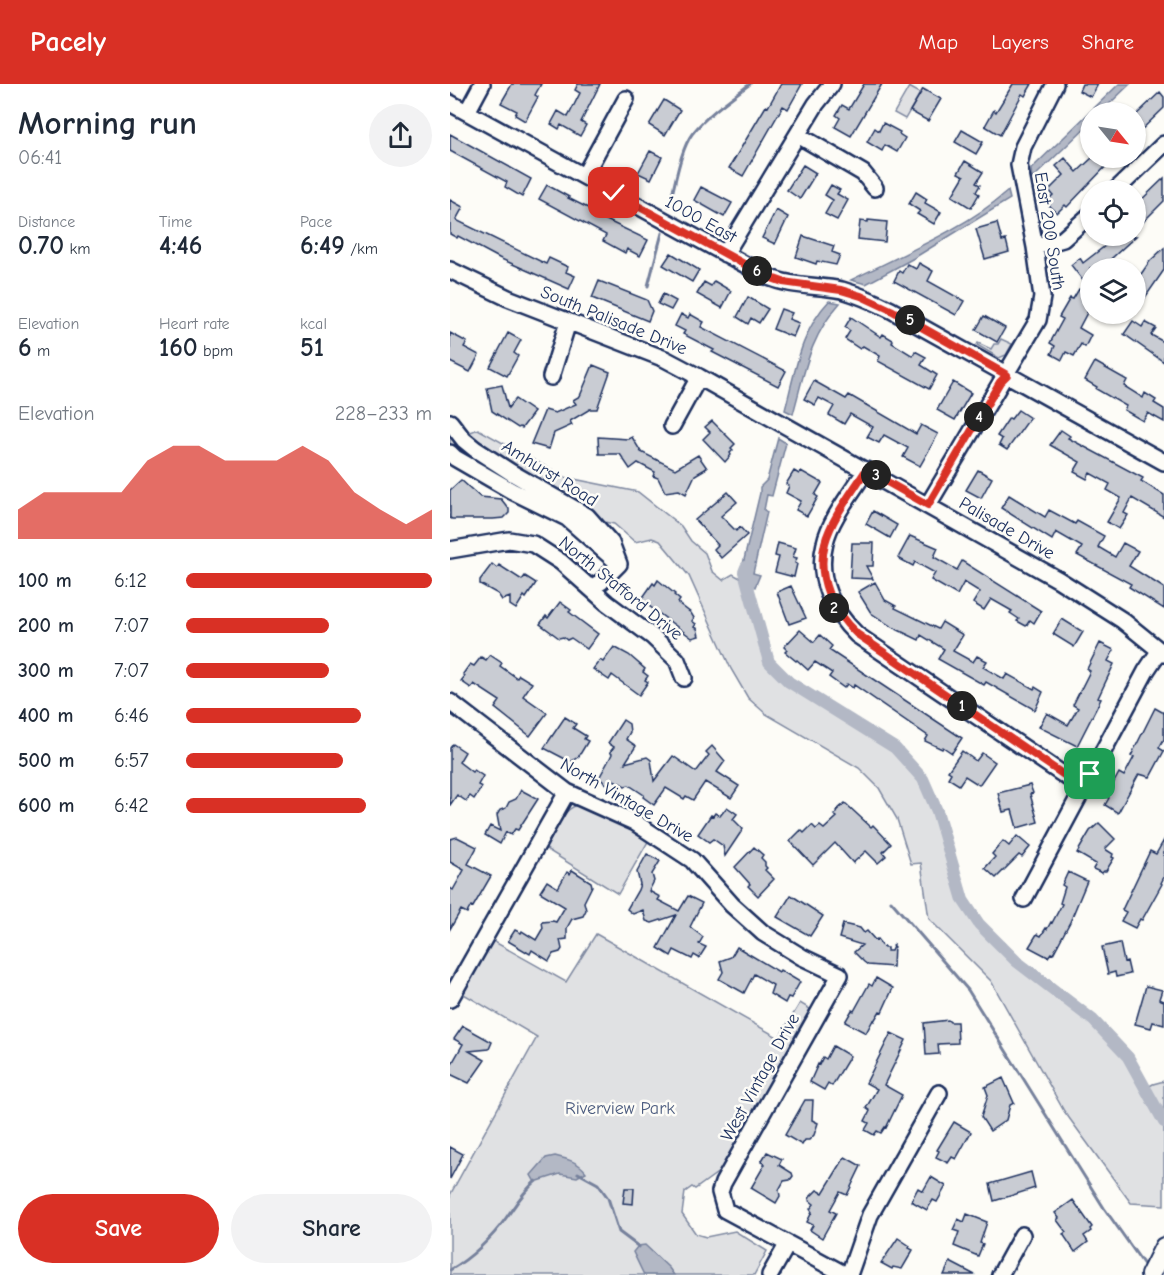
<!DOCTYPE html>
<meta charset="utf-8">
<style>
:root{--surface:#fff;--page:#f2f2f3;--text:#1f2937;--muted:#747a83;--accent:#d93025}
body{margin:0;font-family:"Comic Neue",sans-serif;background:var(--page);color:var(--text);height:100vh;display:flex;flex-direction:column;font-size:22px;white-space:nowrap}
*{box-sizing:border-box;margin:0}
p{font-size:20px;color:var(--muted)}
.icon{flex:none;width:33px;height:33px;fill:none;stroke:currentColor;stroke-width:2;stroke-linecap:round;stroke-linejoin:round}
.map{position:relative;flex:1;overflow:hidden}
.details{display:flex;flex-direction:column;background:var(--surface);width:450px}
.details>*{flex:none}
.needle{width:39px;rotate:120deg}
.controls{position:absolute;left:630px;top:18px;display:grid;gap:12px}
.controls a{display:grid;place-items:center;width:66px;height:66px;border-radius:50%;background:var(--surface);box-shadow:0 2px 4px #0004;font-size:30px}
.pin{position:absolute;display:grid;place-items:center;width:51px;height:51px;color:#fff;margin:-26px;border-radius:12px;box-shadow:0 3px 9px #0006}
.km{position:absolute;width:30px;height:30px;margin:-15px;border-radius:50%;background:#222;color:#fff;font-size:16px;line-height:30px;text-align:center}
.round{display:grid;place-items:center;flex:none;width:63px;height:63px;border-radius:32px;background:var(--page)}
.head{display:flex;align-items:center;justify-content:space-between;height:102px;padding:0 18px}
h1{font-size:33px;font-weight:600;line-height:45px}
.stats{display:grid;grid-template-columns:repeat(3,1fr);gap:9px;height:102px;padding:6px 18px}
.stats div{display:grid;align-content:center}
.stats b{font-size:26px;font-weight:600}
.stats small{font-size:16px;font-weight:400}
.stats p{font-size:16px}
.chart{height:168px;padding:12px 18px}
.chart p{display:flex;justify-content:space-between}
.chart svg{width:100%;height:108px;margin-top:6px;fill:var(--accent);opacity:.7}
.primary-button{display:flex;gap:12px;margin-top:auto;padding:12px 18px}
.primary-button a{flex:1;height:69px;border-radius:36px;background:var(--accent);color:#fff;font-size:24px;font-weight:600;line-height:69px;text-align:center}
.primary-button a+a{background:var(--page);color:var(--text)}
ul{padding:0 18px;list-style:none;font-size:20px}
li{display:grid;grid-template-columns:96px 72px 1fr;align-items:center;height:45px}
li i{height:15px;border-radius:8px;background:var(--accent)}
header{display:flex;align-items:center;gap:36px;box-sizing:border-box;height:84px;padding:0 30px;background:var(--accent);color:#fff}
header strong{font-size:28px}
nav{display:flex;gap:33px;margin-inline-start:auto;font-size:21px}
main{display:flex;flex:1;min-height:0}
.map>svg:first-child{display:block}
.green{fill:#e0e1e3;stroke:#7e88a0;stroke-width:1.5}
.water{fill:#b3b8c5;stroke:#76819c;stroke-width:1.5}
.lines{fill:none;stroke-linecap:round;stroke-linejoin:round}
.stream{stroke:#76819c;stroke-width:3}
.canal{stroke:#b3b8c5;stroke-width:12}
.building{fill:#c9ccd3;stroke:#1b2f5e;stroke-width:1.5}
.minor-casing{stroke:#1b2f5e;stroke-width:20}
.major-casing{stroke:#1b2f5e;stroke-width:22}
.minor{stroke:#fdfcf7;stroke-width:15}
.major{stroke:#fdfcf7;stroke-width:18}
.route-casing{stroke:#fff;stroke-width:12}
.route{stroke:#d93025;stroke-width:8}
.labels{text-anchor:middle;stroke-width:5;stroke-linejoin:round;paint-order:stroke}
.street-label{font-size:18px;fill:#1b2f5e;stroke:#fdfcf7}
.park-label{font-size:18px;fill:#4c5c7f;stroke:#fdfcf7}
</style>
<header>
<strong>Pacely</strong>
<nav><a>Map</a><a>Layers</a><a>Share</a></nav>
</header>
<main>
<section class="details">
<div class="head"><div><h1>Morning run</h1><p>06:41</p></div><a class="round"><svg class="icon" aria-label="share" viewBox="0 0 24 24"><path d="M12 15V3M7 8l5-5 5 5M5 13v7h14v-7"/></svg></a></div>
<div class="stats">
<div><p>Distance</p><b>0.70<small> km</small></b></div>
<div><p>Time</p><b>4:46</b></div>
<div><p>Pace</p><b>6:49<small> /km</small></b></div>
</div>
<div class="stats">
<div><p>Elevation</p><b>6<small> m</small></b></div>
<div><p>Heart rate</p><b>160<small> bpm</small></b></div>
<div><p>kcal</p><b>51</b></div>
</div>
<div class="chart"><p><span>Elevation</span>228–233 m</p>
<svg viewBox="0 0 160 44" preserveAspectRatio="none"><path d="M0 44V32L10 25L20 25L30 25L40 25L50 12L60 6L70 6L80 12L90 12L100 12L110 6L120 12L130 25L140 32L150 38L160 32V44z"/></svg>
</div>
<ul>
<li><b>100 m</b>6:12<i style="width:100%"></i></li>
<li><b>200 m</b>7:07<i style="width:58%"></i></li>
<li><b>300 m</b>7:07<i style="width:58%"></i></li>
<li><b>400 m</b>6:46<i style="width:71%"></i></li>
<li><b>500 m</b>6:57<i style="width:64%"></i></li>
<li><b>600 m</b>6:42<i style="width:73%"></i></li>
</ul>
<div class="primary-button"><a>Save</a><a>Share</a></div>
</section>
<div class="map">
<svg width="714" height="1191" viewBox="0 0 714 1191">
<rect width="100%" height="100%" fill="#fdfcf7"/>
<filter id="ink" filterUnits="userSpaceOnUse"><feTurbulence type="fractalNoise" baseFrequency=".0167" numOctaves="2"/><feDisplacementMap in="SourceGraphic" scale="12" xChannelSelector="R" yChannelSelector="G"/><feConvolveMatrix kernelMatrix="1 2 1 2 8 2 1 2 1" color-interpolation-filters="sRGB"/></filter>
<g filter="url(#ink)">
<path class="green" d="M459,3l11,6 -15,26 -11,-6z
M551,255l11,5 -6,11 -7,3 -22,-13 1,-2 13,6 3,-5h4z
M0,343l8,10 20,-8 86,48 74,15 43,34 10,15 14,12 7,18 11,9 10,-6 9,5 21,74 15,22 114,75 26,28 12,22 31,103 26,32 56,50 49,37 32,37 19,31 10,-6 11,-3v124l-33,-2 -67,-92 -73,-130 -62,-62 -8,-56 -10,1 -14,-45 -18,-31 -20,-20 -93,-54 -18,-16 -17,-29 -42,-93 -29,-35 -8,-3 -17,4 -21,-18 -53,-11 -111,-66z
M128,721h6l66,33 -32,56 -72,-45c8,-15 15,-40 32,-44z
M146,850l183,104 21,-35 10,6 -90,162 -25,18 -3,-2 -7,5 -3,22 14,20 10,3 29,-6 32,20 -13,24h-304v-80l87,-158 -75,-44 31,-52 73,41z"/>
<path class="water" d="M669,0h11l-29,28h-11v11l-58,56 -1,-10z
M558,107l2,8 -96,59 -48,26 -15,-4c50,-25 115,-52 157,-89z
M379,217l11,2c-31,35 -35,68 -47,111l-8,-4c10,-38 16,-80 44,-109z
M328,354l8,5 -14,53 -5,-1 -3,15 3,2 -14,61 7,2 -5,12 -13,-8v-11l18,-75v-6l7,-7z
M105,1072c12,3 24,6 31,16l-9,5 -17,-3 -25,8 -4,-7 15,-17z
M195,1161l24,23 5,7h-30l-11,-23 5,-6z"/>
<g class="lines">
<path class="stream" d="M219,122c6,-20 11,-56 23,-72 16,-20 38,-35 58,-50
M198,202l14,-53
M441,817l77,89 136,218 43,61
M128,1089l20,11 10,14 11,34 20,15
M0,1186c21,-12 42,-32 56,-52 10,-14 17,-26 30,-37"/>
<path class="canal" d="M296,483l-2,5 25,90 20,20 106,66 28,31 14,32 26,89 16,24 37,37 77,59 35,37 36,65"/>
</g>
<path class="building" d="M62,0h29l-6,11 3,2 -13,24 -10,-6 2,-4 -16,-8z
M128,0h22l-19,38 5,3 -6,11 -19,-11 -2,4 -8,-5 7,-13 10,6 12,-24 -5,-3z
M331,0h21l-14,25 -5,-3 -40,70 -14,-8 37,-62 2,1z
M414,0h18l-31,52 -16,-9 5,-9 -4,-3 6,-10 7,4z
M563,0h19l-7,12 -3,-2 -2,4 -20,37 -15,-9 9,-16 2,2z
M632,0h16l-7,13 -12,-6z
M473,5l18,10 -13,22 -18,-10z
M710,8l4,5v11l-28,27v-20z
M214,16l16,10 -15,25 -16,-10z
M433,39l17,9 -1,2 6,4 -8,14 -12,-7 -3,6 -15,-9 8,-14 4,3z
M512,46l21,12 -7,12 -21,-12z
M0,50l81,45 -9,18 -17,-10 2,-5 -57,-31z
M200,67l12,6 -11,22 -13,-6z
M615,74l12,14 15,-14h14l4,4 -43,45 -2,-2 -8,8 -11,-11 7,-7 -4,-5 15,-15 -8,-9z
M515,77l18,11 -7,11 4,2 -4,7 3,2 -8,14 -19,-12 12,-20 -6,-3z
M353,81l13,8 -16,26 -13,-9z
M714,94v23l-28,28v-24z
M97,101l22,12 -1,1 36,18 -2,2 46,22 -8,16 -13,-7 -2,4 -22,-12 3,-6 -67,-36z
M381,101l9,5 -3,4 11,6 -11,20 -12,-6 8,-14 -8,-5z
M251,103l31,16 -8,14 -30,-17z
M466,108l11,7 -2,4 16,9 -7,12 -17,-10 3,-3 -11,-7z
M0,116l13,7 -7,13 90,44 3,-6 19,9 -2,5 9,4 -6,13 -70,-31 -41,-22 -1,2 -7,-4z
M326,126l12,7 -13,27 -13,-6z
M418,136l19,2 -2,20 -27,-3 2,-18 8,1z
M547,139l5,18 4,-1 3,12 -24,7 -9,-30z
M353,152l31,10 -2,6 8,3 -4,10 -19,-4 -1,3 -20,-7z
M664,152h22l-35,32h-11v9l-6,5 -13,-17 9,-7 3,5 27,-21z
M714,164v22l-22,32 -6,-5v-22l3,2 11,-16z
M221,169l28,17 -7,12 -29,-17z
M469,179l14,8 -5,10 36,20 -8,14 -62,-34 5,-10 3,2 5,-9 9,5z
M149,197l48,19 5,11 -4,10 -56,-23z
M264,197l17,10 -9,17 -25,-14 7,-12 7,4z
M629,205l11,7v11l-11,21 12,7 -6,12 -4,-3 -7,12 -8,-4 -4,8 -11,-6 4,-8 -5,-3 13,-24 -4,-2 11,-19 3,1z
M213,210l13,7 -5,9 -13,-6z
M298,213l20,12 -9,14 -8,-5 -3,6 -11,-7z
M331,225l11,4 -3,6 10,4 -6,14 -20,-8z
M231,230l7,4 2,-4 14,8 -3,5 85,44 -8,15 -66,-34 2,-2 -31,-16 2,-3 -10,-5z
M534,232l21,12 -8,14 -21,-12z
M401,233l30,20 2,-3 10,6 -1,3 21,13 2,-5 11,6 -5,8 16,10 -8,14 -51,-28 2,-5 -17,-10 -3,3 -15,-10 5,-8 -5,-4z
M683,237l9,6 3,-5 11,6 -5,7 13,7v20l-40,-28z
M0,249l17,9 -3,5 15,8 -9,17 -20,-10z
M58,249l13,7 -7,13 4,3 -11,20 -17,-9z
M645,278l32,18 -3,6 19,12 2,-5 11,7 -2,3 10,6v13l-16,-9 -5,8 -19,-11 2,-4 -30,-17 1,-2 -12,-7z
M143,281l17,7 -13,37h-7l-20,12 2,4 -18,8 -5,16 -18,-5 14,-34 10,3 21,-9 -3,-4 7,-4z
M364,297l32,18 3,-4 67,39 5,-9 17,9 -18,32 -17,-9 5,-9 -24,-13 -5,8 -12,-6 6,-10 -23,-13 -6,10 -15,-9 5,-9 -15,-8 -4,7 -11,-6z
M503,298l18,11 -16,27 -18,-10z
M52,301l6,23 7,-9 19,13 -12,16 -2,-1 -2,1 -26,-17 -5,-23z
M568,326l12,8 -23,32 -8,-5 3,-6 -5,-3 12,-18 2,1z
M262,337l23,23 -4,4 2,2 -3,3 1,2 -6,7 -22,-23 7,-7 -5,-5z
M611,346l9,6 -2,2 75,40 -2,3 23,14v22l-32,-19 -8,15 4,2 -9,14 -12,-7 14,-24 -14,-8 3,-6 -20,-11 -3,6 -13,-7 6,-10 -30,-17z
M148,353l30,2 4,-2 9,15 34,17 23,-14 9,13 -12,7 -9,19 -7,-4 -14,2 -7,-14 -5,-2 2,-4 -17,-9 -8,6 -10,-15h-21z
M528,386l14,8 -11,20 -15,-8z
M344,387l5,3 2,-3 21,12 -7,12 3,2 -11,19 -11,-6 5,-9 -15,-8 3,-7 -3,-2z
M11,396l19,17 21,2 8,10v4l-5,5 -11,1h-41l-2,-1v-28z
M278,408l9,10 -16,14 15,15 4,-4 7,8 -26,23 -7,-9 4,-4 -23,-25z
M559,411l36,22 4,-7 26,14 2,-3 27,15 -6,11 17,10 8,-14 15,8 -9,15 35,22v21l-35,-22 2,-3 -54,-29 5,-8 -26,-15 -4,8 -51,-32z
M423,427l24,14 -7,13 -24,-14z
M460,452l28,12 -4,9 23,13 5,-9 79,50 -7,12 -4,-3 -4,6 -9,-5 2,-2 -9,-6 2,-2 -21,-12 -7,11 -11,-7 7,-11 -16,-10 -7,13 -26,-15 4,-7 -20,-11 -2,4 -15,-8z
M328,459l18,5 -3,9 4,1 -2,5 2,1 -3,13 -19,-5 4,-15 -4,-1z
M402,459h22l-1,23h-7l7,13 -23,-1z
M42,480l5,4 2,-3 23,15 3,-4 11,7 -10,15 -2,-2 -8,13 -6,-4v-8l-8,3 -4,-6 -18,-10v-4z
M208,496l17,14 -1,1 6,5 -2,3 13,10 3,5 -2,3 4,3 -2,3 3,1 2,8 -7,2 -51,-38 12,-17 2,2z
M425,498l10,18 11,6 -1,2 43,21 4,-7 21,13 -10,16 20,11 4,-6 10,5 -4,6 21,12 3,-5 27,15 1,-2 8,5 -8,18 -49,-28 -2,3 -46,-26 6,-10 -23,-14 -2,5 -27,-13 -21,-14 -13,-21z
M341,502l15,32 -17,6 -12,-32z
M110,518l11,8 -2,2 29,22 -11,15 -16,-11 -4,2 -4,-3 -4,1 -19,-14 6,-8 2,2z
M612,535l21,13 -9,15 -21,-13z
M350,546l14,12 6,-7 12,11 -3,4 133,88 -10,15 -9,-6 -1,2 -17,-8 3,-5 -74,-51 -1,3 -6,-4 -3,4 -15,-11 3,-4 -17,-11 -7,8 -11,-10 -1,1 -11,-9 2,-2 -3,-3z
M650,559l14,7 -6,11 6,3 -16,34 3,1 -24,47 -38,-19 8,-14 21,12 10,-17 -5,-3 17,-34 -3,-2z
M164,563l15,8 16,14 -2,3 5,4 -3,4 3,2 -9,13 -27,-20 -3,5 -16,-11 7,-9 3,2z
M40,571l12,8 -2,3 17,12 2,-3 13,8 -9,13 24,17 -17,23 -35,-28 5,-7 -26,-17 -3,4 -10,-7 4,-5 -2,-2 7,-10 4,2 7,-9 5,3z
M705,624l9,5v26l-5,9 5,3 -14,26 -11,-3 -21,39 -13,-8 4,-7 -3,-1 13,-24 5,3 10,-19 -3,-1z
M115,633l11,7 -3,4 13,8 -2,3 4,2 -9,15 -8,6 -27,-14z
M173,636l6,4 1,8 -4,7 10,7 -11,17 22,-6 4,3 3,21 19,-25 23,16 13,-17 -3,-3 6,-6 13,15 -8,11 22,14 -8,12 -26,-16 -12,18 -7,-4 -2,3 -18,-11 -12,17 -11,-8 1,-2 -15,-10 -4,1 -13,-7 -4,6 -9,-7 11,-20 2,-4 -2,-2 4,-5 -6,-4z
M3,660l12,8 -6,10 13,10 2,-2 9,6 -5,9 4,2 -8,12 -4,-3 -4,5 -9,-6 -7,10v-57z
M512,667l14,10 6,-8 13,9 -16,23 -14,-9 -6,9 -11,-7 3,-5 -3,-2z
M580,701l3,8 -3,1 8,28 -21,6 -5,-18 -9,2 -5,-19z
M71,706l17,9 -20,31 -3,-1 -4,6 -5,-3 -6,12 -15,-9 5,-9 10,5 -3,-16 3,-5 6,-2 3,-6 7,-3z
M395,719l26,24 2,-2 18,19 -8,8 3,4 -8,7 -12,-12 -13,12 -18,-20 -22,22 -23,-24 11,-11 3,3 8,-8 4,4 4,-3 4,3 13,-12 -3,-2 3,-2 -1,-2z
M277,723l10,7 -4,5 10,10 -18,27 -2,-10 -10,-7 -4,3 -11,-8 13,-19 2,1 2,-3 5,3z
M649,739l16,16 -10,10 8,5 -1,3 2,1 -8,13h-2l-2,2 -9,-4 3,-5 -19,-11 13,-22z
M567,752l13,11 -8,10 -3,-2 -23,23 -11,-10 10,-11 -3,-3 11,-13 6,5z
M7,753l20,10 -9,17 23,12 -18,31 -2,-1 -4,7 -6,-3 -11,19v-41l3,2 11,-20 -14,-8v-23z
M714,756v37l-3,6 1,1 -20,36 -2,-1 -5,9 -14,-7 5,-9 -4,-2 28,-59 6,3z
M304,763l9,8 -2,3 4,4v4l2,2 -2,2 9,9 -16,17 -10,-10 2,-2 -15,-17z
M197,770l13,7 -8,13 2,7 -5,10 11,6 -2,3 21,11 9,-15 14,7 -12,24 13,10 -4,7 7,3 -7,11 -5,-3 -2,4 -18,-9 -3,6 -13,-8 18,-33 -24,8 -6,-2 -3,-11 -10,4 -6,-5 11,-19 2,-6 -3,-12z
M122,786l19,12 1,4 -8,16 2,8 -3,6 -11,3 -5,9v11l-7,1 2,9 -2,3 -7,2 -4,7 -17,-11 -2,4 -22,-13 7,-11 6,3 1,-2 14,9 7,-12 -1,-6 11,-1 3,1 9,-15 -25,-15 7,-11 11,7 9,-16 3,2z
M618,788l19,9 -17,41 -17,32 -2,-1 -3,4 -19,-10 8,-13 4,2 5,-8 1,1 4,-7 1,1 10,-19 -2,-1 5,-16 -3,-2z
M341,811l32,21 -13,20 -33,-19z
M393,840l17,4 4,5 3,-2 8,9 2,-1 7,9h3v3h4l3,-7 -1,23 -25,-2 -4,-3 -10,-10 8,-7 -23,-7z
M670,859l4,19 3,-1 3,13 -14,3 -1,-5 -7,2 -6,-27z
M287,863l42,25 1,-2 20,12 -9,16 -3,-1 -3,6 -15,-9 3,-9 -19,-11 -10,19 -25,-14 4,-7 -3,-11 11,-4z
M426,894l17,10 -11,24 -2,-1 -6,10 -1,-1 -7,13 -21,-11 7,-12 2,1 15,-27 3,2z
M696,902l16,4 -3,9 5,2v24l-11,-3 -2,6 -16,-4z
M498,936l2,2h7l1,21 -20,1 1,10 -13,1 -2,-32z
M13,942l29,16 -3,7 -20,2 16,9 -16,23 -19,-9v-7l13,-23 -9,-5z
M441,949l15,7 -22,45 18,10 -16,33 -1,-1 -4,6 -4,-2 -3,4 -9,-5 4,-7 -4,-2 5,-10 -4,-3 11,-19 -11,-6z
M383,962l17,10 -18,30 -4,-3 -4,7 -14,-8 8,-18 1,1 4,-8 3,2z
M553,994l11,25 -4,2 -4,15 -16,11 -9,-14 7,-22 -3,-8z
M355,1016h8l-1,20 6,3 -4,12 -5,5h-4l-3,5 -17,-10z
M504,1038l17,10 -15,27 -4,-2 -4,6 -12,-6 3,-6 -2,-1z
M0,1063l13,7 -13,25z
M317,1068l15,7 -3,6 13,8 1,3 -3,4 -6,1 -5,9 1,6 -4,7 -25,-15 14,-24 -4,-2z
M395,1073l16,9 -14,29 -7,-3 -10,18 6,3 -14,25 -12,-8 3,-5 -6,-3 5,-10 -2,-3 4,-5 -5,-4 1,-3 7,-7 6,3z
M581,1088l4,16 -41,13 -4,-17z
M481,1093l15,9 -9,16 -4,-2 -6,10 -16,-9 7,-13 5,3z
M175,1104h9l-1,16 -10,-1z
M623,1116l19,27 -2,2 1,2 -7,5 4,6 -13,10 -12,-18 3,-2 -9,-12 2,-2 -4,-5z
M517,1130l20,8 -7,21 3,1 -5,12 -24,-10 5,-14 -6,-2 5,-11 6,3z
M448,1154l12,8 -1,2 4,2 -11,19 -9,-2 -1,2 -11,-6z
M500,1178l25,13h-31z"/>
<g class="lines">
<g class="minor-casing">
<path id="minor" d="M0,19l316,173c24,11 51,9 76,14 17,5 33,12 49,20l273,152
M17,28l15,-28
M348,51l65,38 12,15
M134,92l42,-77
M666,106l48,-46
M585,163l28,-8 27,-24
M275,170l91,-150 16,-20
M0,186l58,28 157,61 34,18 360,203 63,40 42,34
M101,293l17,-55
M0,338l14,18 11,9 37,24 75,43 24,27 8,21
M222,342l27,-49
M0,369l5,5 57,33 55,27 50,44
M416,386c-13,21 -36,49 -41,73 -9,35 7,68 32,92l226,153
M478,421l110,-185 4,-23 -7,-50 -16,-82 4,-18 32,-63
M0,466l59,-10 24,4 28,18 46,41 46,34 24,23 7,18
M140,504l11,-6 18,-18
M0,618l117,90 67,30 58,38 40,45 31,28 39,24 38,18 -117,208 -3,9 5,18 121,65
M574,815l122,-228 14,-21
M0,915l117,-207
M320,1191l17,-30
M399,1191l21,-60 69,-122
M550,1191l22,-40"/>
</g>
<g class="major-casing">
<path id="major" d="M700,1191l14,-28"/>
</g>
<use href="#minor" class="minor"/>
<use href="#major" class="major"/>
</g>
</g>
<g class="lines" filter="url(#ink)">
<g class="route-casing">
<path id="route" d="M164,109l152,83 17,6 58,8 20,6 30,14 116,65 -7,7 -72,123 -62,-35c-13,21 -35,49 -41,73 -9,35 7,68 32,91l226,154 7,-14"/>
</g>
<use href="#route" class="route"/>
</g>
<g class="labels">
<g class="street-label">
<text transform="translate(251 135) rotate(29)" y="6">1000 East</text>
<text transform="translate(600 147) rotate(81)" y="6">East 200 South</text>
<text transform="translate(164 236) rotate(22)" y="6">South Palisade Drive</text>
<text transform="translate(100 389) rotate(32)" y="6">Amhurst Road</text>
<text transform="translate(557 444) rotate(30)" y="6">Palisade Drive</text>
<text transform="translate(171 504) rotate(39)" y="6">North Stafford Drive</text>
<text transform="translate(177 716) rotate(30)" y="6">North Vintage Drive</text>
<text transform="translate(310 993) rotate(-61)" y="6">West Vintage Drive</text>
</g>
<g class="park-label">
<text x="170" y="1030">Riverview Park</text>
</g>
</g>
</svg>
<div class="controls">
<a><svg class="needle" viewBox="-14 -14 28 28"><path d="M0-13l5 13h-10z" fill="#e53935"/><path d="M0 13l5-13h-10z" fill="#747a83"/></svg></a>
<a><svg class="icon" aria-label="locate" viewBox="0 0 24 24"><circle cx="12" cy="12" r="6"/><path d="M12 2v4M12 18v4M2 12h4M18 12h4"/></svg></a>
<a><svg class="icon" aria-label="layers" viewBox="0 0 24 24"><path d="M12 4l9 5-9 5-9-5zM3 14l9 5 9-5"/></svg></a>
</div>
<div class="pin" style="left:640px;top:690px;background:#1e9e55"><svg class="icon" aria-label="arrive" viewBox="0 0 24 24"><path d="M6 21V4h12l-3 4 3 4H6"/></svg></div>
<div class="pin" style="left:164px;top:109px;background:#d93025"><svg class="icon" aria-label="check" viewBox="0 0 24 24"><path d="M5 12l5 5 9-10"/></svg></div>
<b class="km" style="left:512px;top:622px">1</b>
<b class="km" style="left:384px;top:524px">2</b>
<b class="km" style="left:426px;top:391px">3</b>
<b class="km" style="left:529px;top:333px">4</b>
<b class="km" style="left:460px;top:236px">5</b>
<b class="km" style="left:307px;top:187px">6</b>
</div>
</main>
